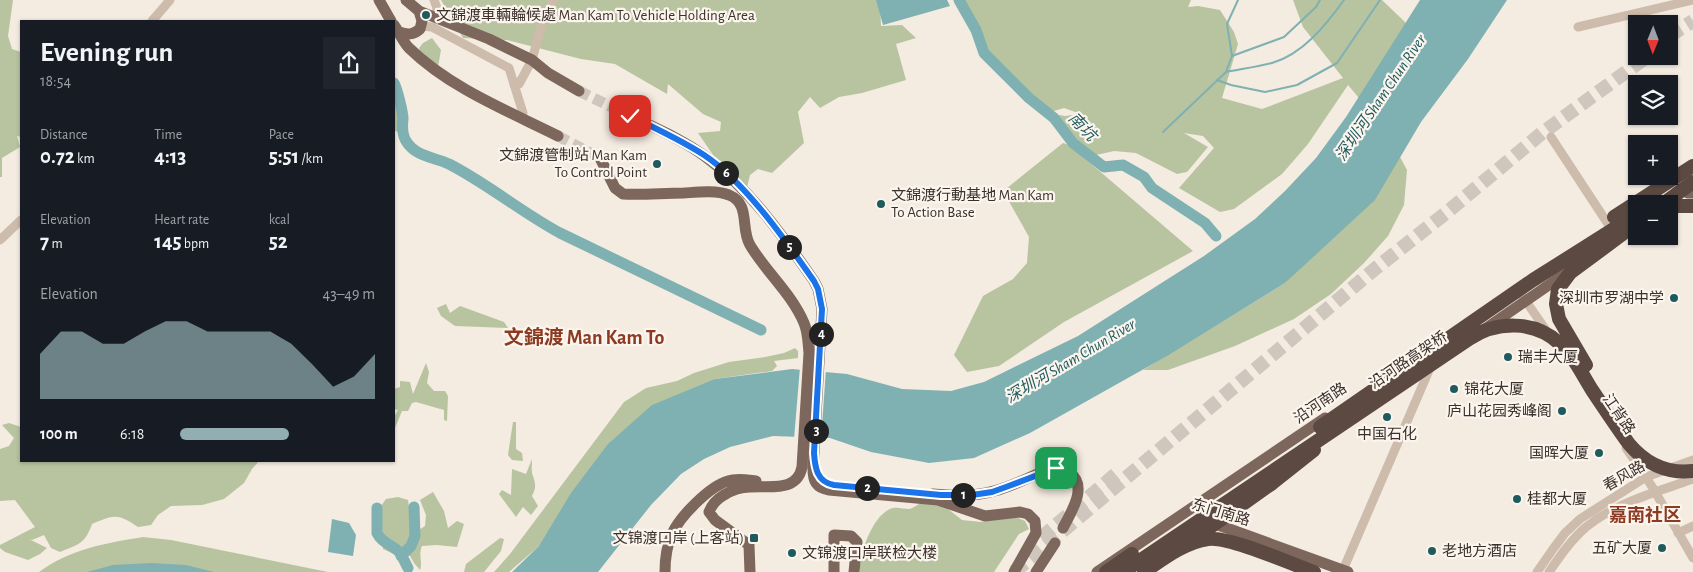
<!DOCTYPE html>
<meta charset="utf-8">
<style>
:root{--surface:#171b24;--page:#20242c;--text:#f1f3f6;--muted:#9ea1a6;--accent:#92aeb2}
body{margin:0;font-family:"Alegreya Sans","Noto Sans SC",sans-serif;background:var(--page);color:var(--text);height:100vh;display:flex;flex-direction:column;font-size:19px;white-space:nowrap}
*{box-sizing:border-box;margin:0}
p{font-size:16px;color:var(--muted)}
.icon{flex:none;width:28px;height:28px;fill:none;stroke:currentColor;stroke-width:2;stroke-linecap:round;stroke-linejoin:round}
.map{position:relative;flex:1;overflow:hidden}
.details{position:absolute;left:20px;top:20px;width:375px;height:442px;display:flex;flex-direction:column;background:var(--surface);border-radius:0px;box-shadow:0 1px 4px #0004}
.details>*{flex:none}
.needle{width:32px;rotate:181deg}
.fabs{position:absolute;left:1628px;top:15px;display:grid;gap:10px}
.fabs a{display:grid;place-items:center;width:50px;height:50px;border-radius:0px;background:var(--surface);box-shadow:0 1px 4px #0004;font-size:25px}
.pin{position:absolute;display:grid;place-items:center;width:42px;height:42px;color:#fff;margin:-21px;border-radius:10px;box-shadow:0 2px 8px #0006}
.km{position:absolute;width:25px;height:25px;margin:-12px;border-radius:50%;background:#222;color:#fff;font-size:14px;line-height:25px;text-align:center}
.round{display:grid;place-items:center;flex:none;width:52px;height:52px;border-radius:0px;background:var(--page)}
.summary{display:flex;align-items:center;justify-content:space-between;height:85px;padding:0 20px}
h1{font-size:28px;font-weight:700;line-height:38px}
.figures{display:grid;grid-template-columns:repeat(3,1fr);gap:8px;height:85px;padding:5px 20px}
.figures div{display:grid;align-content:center}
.figures b{font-size:21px;font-weight:700}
.figures small{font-size:14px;font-weight:400}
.figures p{font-size:14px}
.chart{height:140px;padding:10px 20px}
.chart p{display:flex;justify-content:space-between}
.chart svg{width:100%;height:90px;margin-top:5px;fill:var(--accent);opacity:.7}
ul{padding:0 20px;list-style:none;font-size:16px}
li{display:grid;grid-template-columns:80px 60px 1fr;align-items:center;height:38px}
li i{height:12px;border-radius:6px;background:var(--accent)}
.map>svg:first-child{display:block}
.green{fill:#b8c4a0}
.water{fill:#7fb0b2}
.pier{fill:#f4ebe1}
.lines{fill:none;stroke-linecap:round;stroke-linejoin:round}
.stream{stroke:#7fb0b2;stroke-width:2}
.river{stroke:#7fb0b2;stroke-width:11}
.major-tunnel{stroke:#cfc6bd;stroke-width:11;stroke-dasharray:11 5.5;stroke-linecap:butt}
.highway-tunnel{stroke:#cfc6bd;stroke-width:14;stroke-dasharray:14 7;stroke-linecap:butt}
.minor{stroke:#cdbbac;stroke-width:9}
.major{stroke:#7d675c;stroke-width:11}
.highway{stroke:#5c4a42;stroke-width:14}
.highway-bridge{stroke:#5c4a42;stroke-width:14}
.route-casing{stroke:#fff;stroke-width:10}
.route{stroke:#1a73e8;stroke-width:6}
.poi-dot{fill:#1f5a5e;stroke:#fbf5ee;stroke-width:2}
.labels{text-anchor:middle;stroke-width:4.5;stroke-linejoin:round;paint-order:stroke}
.poi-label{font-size:15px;fill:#3b302b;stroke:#fbf5ee;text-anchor:start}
.street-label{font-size:15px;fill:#3b302b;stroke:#fbf5ee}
.water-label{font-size:16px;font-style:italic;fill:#1f5a5e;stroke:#fbf5ee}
.quarter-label{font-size:18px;font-weight:bold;fill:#8c3b22;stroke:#fbf5ee}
.district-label{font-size:20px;font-weight:bold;fill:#8c3b22;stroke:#fbf5ee}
</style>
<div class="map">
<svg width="1693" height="572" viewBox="0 0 1693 572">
<rect width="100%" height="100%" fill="#f4ebe1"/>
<path class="green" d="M0,0h13l-5,36 4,13 9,3v85l-4,-1 3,11 -18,11v19h-2z
M441,0h439l1,26 21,-1 14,13 -20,6 10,36 -44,13 -23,4 -19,11 -10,-11 -12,15 6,31 -32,30 -14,-4 -8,6 -6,25 -46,-67 22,-2 1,-9 -18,-8 -35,-30 -1,10 -52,-30 -34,-5 -74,-19 -44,-2z
M959,0h232l-3,7 10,-1 22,4 14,22 4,12 -16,54 40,11 81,-31 -40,-51 -10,-27h89l24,23 -47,75 -11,-13 -40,59 -26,30 -48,35 -14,3 -41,-24 35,-40 -11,-12 -19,-3 24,14 -21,25 -10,2 -41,-21 -22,-2 -18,4 -46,-35 3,-6 12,2 16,-2 -17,-6 -17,5 -63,-60 -6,-18z
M432,38l9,12 -3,17 -17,-14 -2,-5 4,-5z
M394,78l2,2 8,34 -3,18 -7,-1z
M1063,143l6,2 124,106 -129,71 -65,44 -32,6 -13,-17 29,-59 30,-17 14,-16 2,-26 -23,-41 1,-8z
M1400,157l7,13 -3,35 -16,31 -24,27 -33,31 -37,25 -59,27 -67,24h-25l142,-87z
M446,304l4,9 10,-7 44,16 4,6 -53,-2 -14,-10 -4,-8z
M795,348l3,3v7l-24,3 3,5 -5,5 -57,8 -176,167 -30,26h-15l16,-18 114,-152 22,-14 31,-7 17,-8 35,-11 36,-5 19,-4z
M426,363l3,9 -2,11 7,8h11l3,5 -1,25 -3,-1v-10l-28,-8 -4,1 -4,8h-6l-7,17 -1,-11 4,-7 -4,-1v-20l6,-2v-6l10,1 3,12z
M513,422h3v27l6,4 1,8 -11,-1 -4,-5z
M9,423l12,4v34h238l-7,8 -8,14 -20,16 -22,6 -31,1 -13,9 -7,10 -13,2c-21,-14 -24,-12 -46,-3 -7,20 -13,20 -32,28l-9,-4 -7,-13 -12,5 -3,-1 18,9 -7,6 -12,6 -23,-8 -5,-4v-3l35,-18 -20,-27 -15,1v-52l9,-3 5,-8 -12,-13z
M532,459c0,6 -1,13 1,17 3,9 3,12 -1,20l6,10 -7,9 -8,-8 -7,10 -17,-23 3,-4 9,5 1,-26 14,5z
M433,492l11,19 4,17 9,-7 7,3 -7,23 -20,-2 -15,1c-4,9 1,16 -2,24l-6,-7 -4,-7 -14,-1 -13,-6 -2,-43 5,-7 12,-2 10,3 4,26 7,4 6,-4 1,-11 -6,-15z
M923,501l16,1 23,18 19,2 35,-5 9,4 4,8 -10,5 -25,38h-134c-1,-18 13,-59 33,-64 5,-1 11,1 16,1 5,-1 10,-5 14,-8z
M143,537l28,3 157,32h-289c31,-23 67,-29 104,-35z
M500,538l4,1 -3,12 -17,21h-20l2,-8z"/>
<path class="water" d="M876,0h71l3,6 -67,19z
M1420,0h87l-39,59 -47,63 -46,78 -90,83 -118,73 -137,77 -56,25 -45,5 -58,-11 -41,-14 -57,-2 -43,11 -26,12 -23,15 -30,31 -53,67h-86l27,-26 32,-53 37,-49 44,-39 63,-26 77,-10 55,5 55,15 49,2 33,-9 94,-46 126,-80 51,-37 30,-28 31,-33 30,-41z
M332,519l17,4 7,12 -3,21 -25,-4z
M151,563l35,2 28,7h-127l26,-7z"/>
<path class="pier" d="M800,367l26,2 -5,71 -27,-1z"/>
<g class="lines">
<path class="stream" d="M1232,56l52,-19 32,-30 4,-7
M1226,72c15,-3 31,-5 46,-9 31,-9 54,-38 72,-63
M1217,80l14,5 34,7 32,-7 40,-22 43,-63
M1163,132l63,-60 6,-16 -5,-32 11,-24"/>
<path class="river" d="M959,0l17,30 8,23 45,45 25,20 19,25 31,24 19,-2 21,12 8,11 53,35 11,13
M394,83c3,5 9,29 9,36 -1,8 -1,15 3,22 10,16 28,16 43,23 39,20 72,48 111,69l201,97
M377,508v25c5,11 16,11 23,20 3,4 5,10 8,15
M401,556l10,-10 4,-10 -1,-29"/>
<path class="major-tunnel" d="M579,91l43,21
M558,136l42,22"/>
<path class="highway-tunnel" d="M1669,36l24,-15
M1041,538l75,-64
M1014,572l362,-304 70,-55 96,-80 106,-77"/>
<path class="minor" d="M432,16l4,-1 1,-7 -3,-8
M152,21l18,-21
M421,26l11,1 77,41 14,45
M1578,27l115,-27
M514,85l5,-1 13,-24 10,-37 11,-23
M1551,137l59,90
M0,240l21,-20
M1523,297l25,36
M1626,448l27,40 40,70
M1678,533l15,-7
M1343,570l87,-202
M1537,572l16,-23 12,-16 15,-14 66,-42 47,-17
M1549,572c11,-16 22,-32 37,-45 31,-25 71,-35 107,-48"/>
<path class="major" d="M379,0l12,21
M406,0l13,11 70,28 43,21 16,13 31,18
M394,25c5,7 9,17 15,23 41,40 99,63 149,88
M399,32c9,3 14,3 21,-3l2,-8 -3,-10
M622,112c28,14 59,26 84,45 44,32 77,79 108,124l4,8 4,20 -9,160c0,12 3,19 16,21l109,10 47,16 35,-4 8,2 7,7 1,12 -22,39
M600,158l15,30 8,6c20,1 41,-1 61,-1 15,-1 31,-3 45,2 22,9 11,33 21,50 16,27 42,49 54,78 4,9 4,20 5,30l-7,114c-5,26 -33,18 -52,20 -9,0 -18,3 -26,8 -7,4 -12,9 -15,17l6,8 34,25 1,27
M1688,193h5
M1485,329l84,-58
M933,494c20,2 42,3 61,-3 20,-5 38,-16 57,-22 6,-2 13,0 18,3 20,14 2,40 -6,56
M1210,522l138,50
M665,572c0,-13 2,-27 7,-38 8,-18 38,-48 56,-53 9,-3 19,-1 28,0
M834,572v-37l17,1 6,6 -3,30
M1036,572l19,-29
M1097,572l228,-154"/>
<path class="highway" d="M1663,204l30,-22
M1669,206h24
M1271,484l43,-34"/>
<path class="highway-bridge" d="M1614,217l79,-51
M1586,365l-27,-46 -3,-15 2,-15 12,-16 66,-49
M1320,427l213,-147 103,-65
M1192,540l79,-56
M1106,572l26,-18
M1123,572l346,-233c27,-18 65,-19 90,4 14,12 23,31 33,47 12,18 24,36 37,54 16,19 38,30 64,27
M1144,572c19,-13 41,-30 64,-33 20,-3 84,25 106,33"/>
</g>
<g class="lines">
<g class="route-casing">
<path id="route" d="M630,116c25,12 51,24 74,39 41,27 82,86 110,126l4,8 4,20 -8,144c1,15 3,29 20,32l107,10h31l20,-3 14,-5 50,-19"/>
</g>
<use href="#route" class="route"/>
</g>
<g class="poi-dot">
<circle cx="426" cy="15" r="5"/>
<circle cx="657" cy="164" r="5"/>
<circle cx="881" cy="204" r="5"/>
<circle cx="1674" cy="298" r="5"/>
<circle cx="1508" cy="357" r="5"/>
<circle cx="1454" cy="389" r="5"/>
<circle cx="1562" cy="411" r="5"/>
<circle cx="1387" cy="417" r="5"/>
<circle cx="1599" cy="453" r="5"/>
<circle cx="1517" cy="499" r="5"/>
<rect x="749" y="533" width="10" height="10" rx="2.5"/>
<circle cx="1662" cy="548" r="5"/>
<circle cx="1432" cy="551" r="5"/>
<circle cx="792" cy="553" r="5"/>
</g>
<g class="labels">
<g class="poi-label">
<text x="436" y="20">文錦渡車輛輪候處 Man Kam To Vehicle Holding Area</text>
<text x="647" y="160" text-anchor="end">文錦渡管制站 Man Kam<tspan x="647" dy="17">To Control Point</tspan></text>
<text x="891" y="200">文錦渡行動基地 Man Kam<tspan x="891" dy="17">To Action Base</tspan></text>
<text x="1664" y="303" text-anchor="end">深圳市罗湖中学</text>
<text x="1518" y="362">瑞丰大厦</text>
<text x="1464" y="394">锦花大厦</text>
<text x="1552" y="416" text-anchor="end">庐山花园秀峰阁</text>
<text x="1387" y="439" text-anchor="middle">中国石化</text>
<text x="1589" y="458" text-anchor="end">国晖大厦</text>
<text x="1527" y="504">桂都大厦</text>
<text x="744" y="543" text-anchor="end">文锦渡口岸 (上客站)</text>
<text x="1652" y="553" text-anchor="end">五矿大厦</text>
<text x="1442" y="556">老地方酒店</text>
<text x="802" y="558">文锦渡口岸联检大楼</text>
</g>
<g class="street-label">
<text transform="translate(1408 360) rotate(-34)" y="5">沿河路高架桥</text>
<text transform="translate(1320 403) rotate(-34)" y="5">沿河南路</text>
<text transform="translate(1619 414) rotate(56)" y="5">江背路</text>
<text transform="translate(1624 476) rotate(-30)" y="5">春风路</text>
<text transform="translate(1221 512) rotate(17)" y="5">东门南路</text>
</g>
<g class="water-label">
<text transform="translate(1380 97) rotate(-56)" y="6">深圳河 Sham Chun River</text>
<text transform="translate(1083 126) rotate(46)" y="6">南坑</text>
<text transform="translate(1070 360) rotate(-31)" y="6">深圳河 Sham Chun River</text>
</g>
<g class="quarter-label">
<text x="1645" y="521">嘉南社区</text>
</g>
<g class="district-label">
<text x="584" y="344">文錦渡 Man Kam To</text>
</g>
</g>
</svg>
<div class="fabs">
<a><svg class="needle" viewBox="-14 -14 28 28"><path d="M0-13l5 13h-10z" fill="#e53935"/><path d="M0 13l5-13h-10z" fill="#9ea1a6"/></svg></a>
<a><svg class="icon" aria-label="layers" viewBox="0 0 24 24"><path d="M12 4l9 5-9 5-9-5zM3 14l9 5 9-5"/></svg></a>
<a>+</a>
<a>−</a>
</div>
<div class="pin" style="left:1056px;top:468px;background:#1e9e55"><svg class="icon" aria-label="arrive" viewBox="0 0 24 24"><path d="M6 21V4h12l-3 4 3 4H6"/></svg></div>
<div class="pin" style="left:630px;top:116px;background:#d93025"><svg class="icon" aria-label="check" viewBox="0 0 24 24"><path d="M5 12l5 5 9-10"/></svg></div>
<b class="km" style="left:963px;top:495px">1</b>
<b class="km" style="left:867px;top:488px">2</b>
<b class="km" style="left:816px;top:431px">3</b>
<b class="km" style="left:821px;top:334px">4</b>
<b class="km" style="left:789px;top:247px">5</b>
<b class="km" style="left:726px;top:173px">6</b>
<section class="details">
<div class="summary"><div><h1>Evening run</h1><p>18:54</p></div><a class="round"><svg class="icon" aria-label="share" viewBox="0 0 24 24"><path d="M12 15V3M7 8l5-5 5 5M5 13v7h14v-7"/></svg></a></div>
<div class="figures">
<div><p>Distance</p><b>0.72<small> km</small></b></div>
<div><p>Time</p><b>4:13</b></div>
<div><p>Pace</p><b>5:51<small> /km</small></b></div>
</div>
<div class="figures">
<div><p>Elevation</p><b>7<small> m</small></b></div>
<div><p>Heart rate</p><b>145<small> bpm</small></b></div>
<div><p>kcal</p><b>52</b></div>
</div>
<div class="chart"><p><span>Elevation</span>43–49 m</p>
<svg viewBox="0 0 160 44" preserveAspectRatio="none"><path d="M0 44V22L10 11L20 11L30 17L40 17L50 11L60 6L70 6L80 11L90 11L100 11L110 11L120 17L130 27L140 38L150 33L160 22V44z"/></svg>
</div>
<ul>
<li><b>100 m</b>6:18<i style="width:56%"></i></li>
</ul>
</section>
</div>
